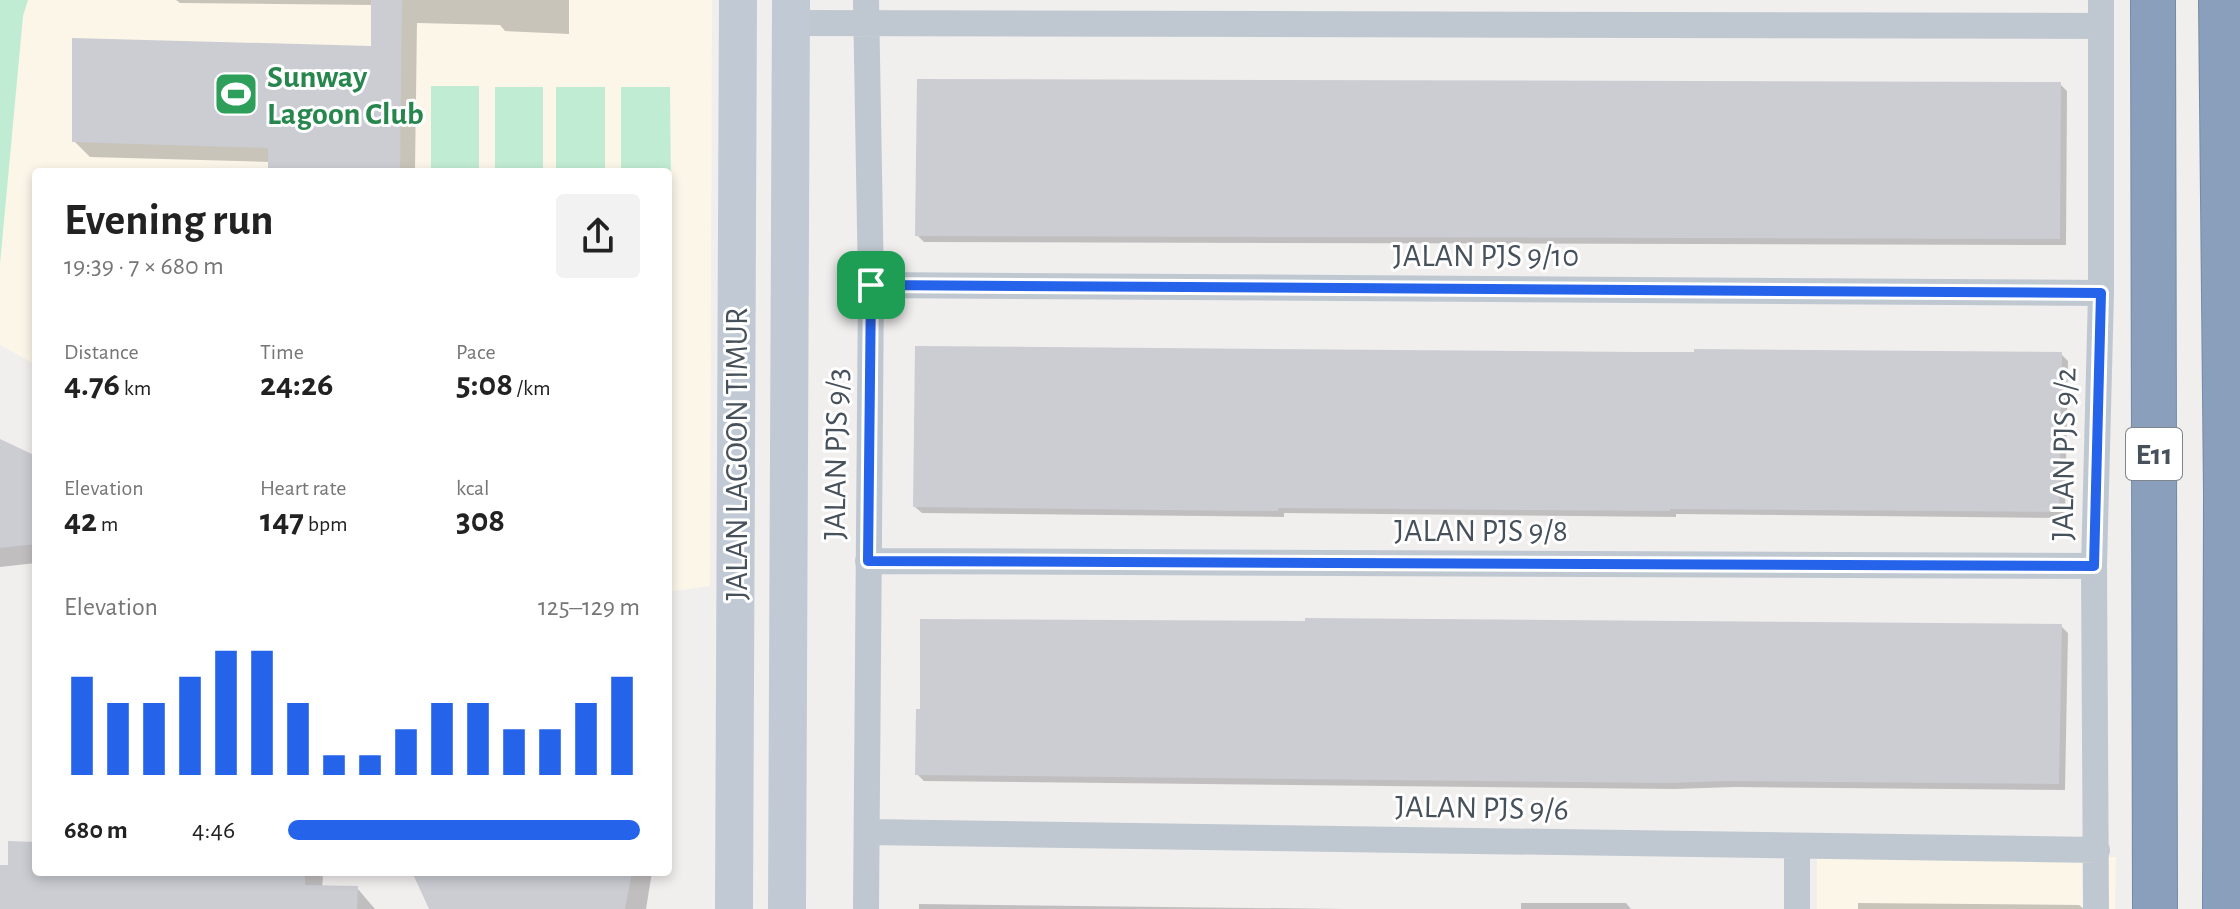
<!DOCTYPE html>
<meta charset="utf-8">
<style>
:root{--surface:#fff;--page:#f2f2f2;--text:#222;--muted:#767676;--accent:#2563eb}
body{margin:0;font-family:"Alegreya Sans",sans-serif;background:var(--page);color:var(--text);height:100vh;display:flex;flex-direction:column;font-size:30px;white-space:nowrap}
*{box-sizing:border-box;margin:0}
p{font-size:26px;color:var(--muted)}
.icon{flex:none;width:44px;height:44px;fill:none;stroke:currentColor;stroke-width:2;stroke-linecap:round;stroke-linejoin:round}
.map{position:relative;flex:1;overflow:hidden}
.panel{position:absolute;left:32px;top:168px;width:640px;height:708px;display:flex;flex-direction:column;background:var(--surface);border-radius:8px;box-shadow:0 4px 12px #0003}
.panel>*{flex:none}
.pin{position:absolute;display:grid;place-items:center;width:68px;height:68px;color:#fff;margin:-34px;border-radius:16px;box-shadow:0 4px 12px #0006}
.round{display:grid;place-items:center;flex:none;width:84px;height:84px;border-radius:8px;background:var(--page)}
.overview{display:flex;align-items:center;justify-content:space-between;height:136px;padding:0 32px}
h1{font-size:44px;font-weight:700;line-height:60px}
.metrics{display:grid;grid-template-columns:repeat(3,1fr);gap:12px;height:136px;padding:8px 32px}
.metrics div{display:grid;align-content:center}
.metrics b{font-size:34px;font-weight:700}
.metrics small{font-size:22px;font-weight:400}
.metrics p{font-size:22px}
.chart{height:224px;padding:16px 32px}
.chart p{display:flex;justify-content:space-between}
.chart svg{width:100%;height:144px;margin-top:8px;stroke:var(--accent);stroke-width:6}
ul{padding:0 32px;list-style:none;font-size:26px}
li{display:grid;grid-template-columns:128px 96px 1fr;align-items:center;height:60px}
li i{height:20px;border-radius:10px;background:var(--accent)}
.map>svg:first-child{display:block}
.commercial{fill:#fbf6e8}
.green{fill:#bfecd2}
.shadow{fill:#0003}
.building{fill:#cbcdd3}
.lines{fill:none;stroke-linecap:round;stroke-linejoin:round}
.motorway-casing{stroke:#748aa6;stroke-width:46}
.minor{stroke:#bfc8d0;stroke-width:26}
.secondary{stroke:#c0c9d4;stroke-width:38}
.motorway{stroke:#899fbb;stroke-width:44}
.route-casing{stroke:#fff;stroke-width:16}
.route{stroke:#2563eb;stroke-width:10}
.labels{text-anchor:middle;stroke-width:6;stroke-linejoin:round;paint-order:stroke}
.shield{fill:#fff;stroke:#7e858c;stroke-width:2}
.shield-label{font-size:30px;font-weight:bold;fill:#47515b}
.leisure-label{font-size:32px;font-weight:bold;fill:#27864d;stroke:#fff;text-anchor:start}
.street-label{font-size:32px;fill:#47515b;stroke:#fff}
</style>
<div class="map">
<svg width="2240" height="909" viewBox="0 0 2240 909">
<rect width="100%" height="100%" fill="#f1eeee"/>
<path class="commercial" d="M0,0h712l-2,586 -42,6v-420h-632v193l-36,-20z
M1817,854l299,3 -1,52h-298z"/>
<path class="green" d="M0,0h28l-5,16 -23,248z
M431,86h48v86h-48z
M495,87h48v85h-48z
M556,87h49v85h-49z
M621,87h49l1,106h-3v-21h-47z"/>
<path class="shadow" d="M176,0h393v34l-64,-3 -5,-6 -83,-2 -2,147 5,2h-150v-10l-180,-5 -16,-16 299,-93v-43l-193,-2z
M2060,84l7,7 -1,154 -1142,-3 -7,-7z
M1637,354h424l7,7 -3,157 -389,-4v3l-392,-4v4l-362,-4 -7,-6z
M0,441l36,17v105l-36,4z
M1307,623l754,3 7,7 -3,157 -330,-3 -60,2 -751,-8 -7,-7z
M36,844v28h281l6,5 -1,11h35l18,21h-375v-42h10z
M420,872h232l-6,37h-215z
M1521,903h105l5,6h-110z
M1858,903l221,2 5,4h-226z
M919,904l426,5h-426z"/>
<path class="building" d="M371,0h31l-2,172h-132v-24l-196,-6v-104l299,8z
M917,79l1144,3 -1,157 -1145,-3z
M915,346l722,6h57v-3l368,3 -3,160 -389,-3v2l-392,-3v3h-29l-336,-4z
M0,439l36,17v88l-36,4z
M1305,618l757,6 -3,160 -332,-3 -60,2 -752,-8 1,-66h4v-90l385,2z
M8,841l28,1v30h269v13l53,1 -1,23h-357v-44h8z
M412,872h220l-7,37h-196z"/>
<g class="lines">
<g class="motorway-casing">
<path id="motorway" d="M2153,0l2,909
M2221,0l5,493 -1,416"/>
</g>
<path class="minor" d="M866,0l5,285 -5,624
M791,23l1310,3
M871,285l1230,8
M868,561l1226,5
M867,832l1230,18
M1797,846v63
M2096,909l-2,-343 7,-273v-293"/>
<path class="secondary" d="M734,909l4,-909
M787,909l4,-909"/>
<use href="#motorway" class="motorway"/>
</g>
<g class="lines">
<g class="route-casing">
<path id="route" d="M871,285l1230,8 -7,273 -1226,-5z"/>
</g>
<use href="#route" class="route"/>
</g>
<defs>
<g id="stadium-square" transform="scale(2.3)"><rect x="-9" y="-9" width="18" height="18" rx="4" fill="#2e9e5b" stroke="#fff"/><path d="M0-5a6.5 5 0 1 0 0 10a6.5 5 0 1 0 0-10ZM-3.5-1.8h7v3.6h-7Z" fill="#fff"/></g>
</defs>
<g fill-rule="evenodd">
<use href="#stadium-square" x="236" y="94"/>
</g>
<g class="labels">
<rect class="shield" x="2126" y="428" width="56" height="52" rx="6"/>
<g class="shield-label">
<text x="2154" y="464">E11</text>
</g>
<g class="leisure-label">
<text x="267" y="87">Sunway<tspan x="267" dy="37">Lagoon Club</tspan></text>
</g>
<g class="street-label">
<text x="1486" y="266">JALAN PJS 9/10</text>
<text transform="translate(736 454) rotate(-90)" y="11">JALAN LAGOON TIMUR</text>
<text transform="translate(835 454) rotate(-89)" y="11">JALAN PJS 9/3</text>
<text transform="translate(2063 454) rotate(-89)" y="11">JALAN PJS 9/2</text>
<text x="1481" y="541">JALAN PJS 9/8</text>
<text transform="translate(1482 807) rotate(1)" y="11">JALAN PJS 9/6</text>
</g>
</g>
</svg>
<div class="pin" style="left:871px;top:285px;background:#1e9e55"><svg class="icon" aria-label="arrive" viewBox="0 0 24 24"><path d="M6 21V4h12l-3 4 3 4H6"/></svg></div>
<section class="panel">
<div class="overview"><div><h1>Evening run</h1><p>19:39 · 7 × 680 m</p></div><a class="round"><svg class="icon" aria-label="share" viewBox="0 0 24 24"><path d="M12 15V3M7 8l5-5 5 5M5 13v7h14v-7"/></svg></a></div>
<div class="metrics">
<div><p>Distance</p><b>4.76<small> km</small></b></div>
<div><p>Time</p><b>24:26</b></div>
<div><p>Pace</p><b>5:08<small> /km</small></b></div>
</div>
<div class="metrics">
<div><p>Elevation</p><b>42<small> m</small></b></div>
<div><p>Heart rate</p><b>147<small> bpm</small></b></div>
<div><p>kcal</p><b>308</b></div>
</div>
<div class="chart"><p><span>Elevation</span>125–129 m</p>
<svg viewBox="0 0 160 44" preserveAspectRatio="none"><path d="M5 44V14M15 44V22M25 44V22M35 44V14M45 44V6M55 44V6M65 44V22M75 44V38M85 44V38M95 44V30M105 44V22M115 44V22M125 44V30M135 44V30M145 44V22M155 44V14"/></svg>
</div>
<ul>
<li><b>680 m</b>4:46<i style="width:100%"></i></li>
</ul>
</section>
</div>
